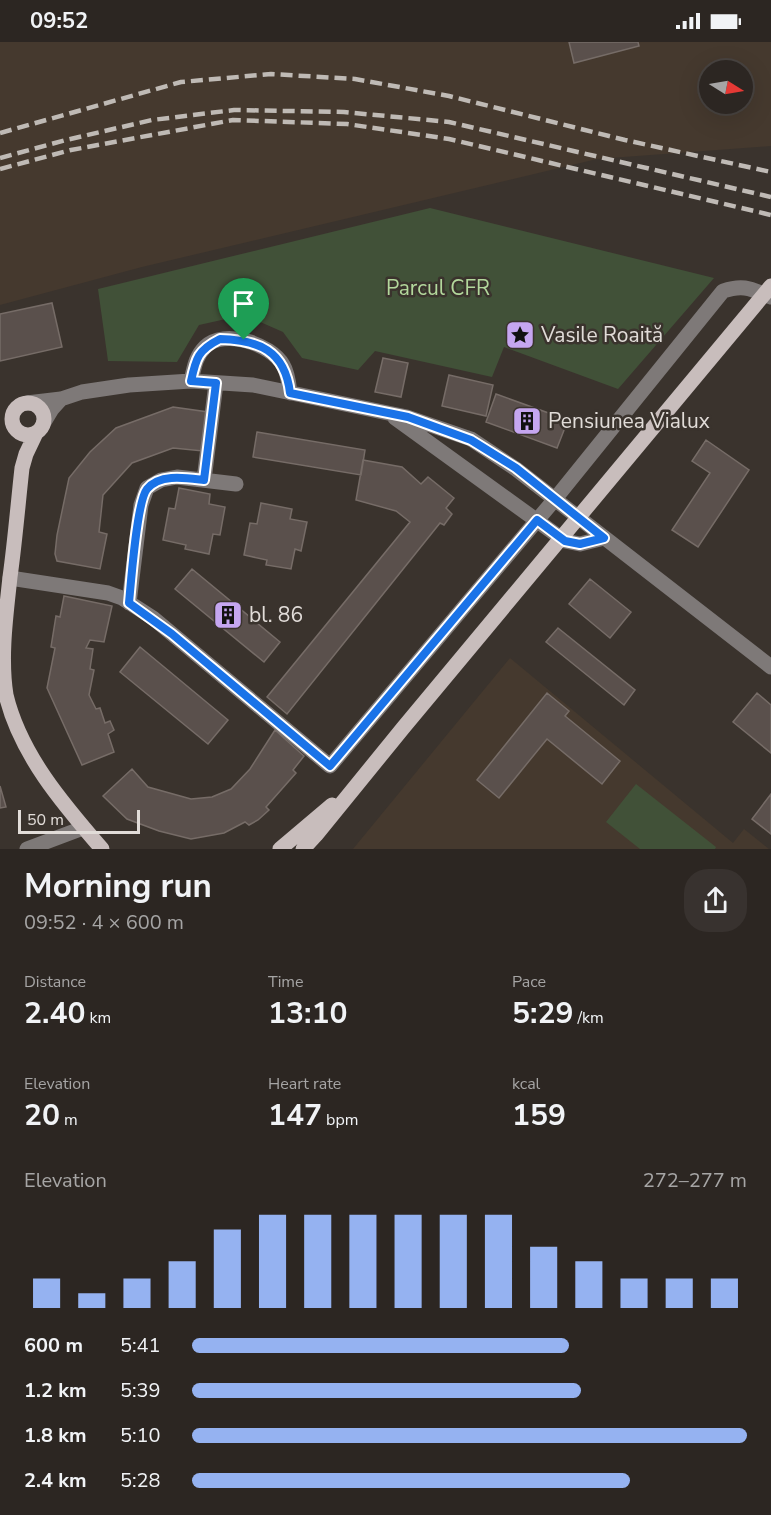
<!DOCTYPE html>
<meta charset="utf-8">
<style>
:root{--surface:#2c2622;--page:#38322f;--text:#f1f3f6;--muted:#a6a5a5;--line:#484340;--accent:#95b2f1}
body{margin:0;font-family:"Nunito Sans",sans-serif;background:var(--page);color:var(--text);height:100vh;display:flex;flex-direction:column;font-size:22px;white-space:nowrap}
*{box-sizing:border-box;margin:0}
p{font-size:20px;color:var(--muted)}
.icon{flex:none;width:33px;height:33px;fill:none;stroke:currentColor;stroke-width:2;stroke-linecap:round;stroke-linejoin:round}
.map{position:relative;height:807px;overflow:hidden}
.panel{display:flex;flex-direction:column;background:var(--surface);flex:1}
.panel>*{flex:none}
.needle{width:39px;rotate:101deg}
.controls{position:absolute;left:699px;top:18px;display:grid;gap:12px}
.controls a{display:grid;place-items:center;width:54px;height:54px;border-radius:50%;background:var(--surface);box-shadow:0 6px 24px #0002,0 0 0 2px var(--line);font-size:30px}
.scale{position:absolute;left:18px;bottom:15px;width:122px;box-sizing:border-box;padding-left:6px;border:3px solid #e1dcd8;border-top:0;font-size:16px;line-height:21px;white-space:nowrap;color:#e1dcd8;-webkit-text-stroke:4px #3a332d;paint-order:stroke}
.pin{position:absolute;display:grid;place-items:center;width:51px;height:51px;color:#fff;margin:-62px -26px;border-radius:50% 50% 50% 0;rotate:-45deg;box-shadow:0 0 6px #0007}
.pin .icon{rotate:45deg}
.round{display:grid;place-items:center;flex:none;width:63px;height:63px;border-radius:24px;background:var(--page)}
.overview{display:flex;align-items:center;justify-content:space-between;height:102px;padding:0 24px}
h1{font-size:33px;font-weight:700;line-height:45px}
.metrics{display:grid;grid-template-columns:repeat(3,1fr);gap:9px;height:102px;padding:6px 24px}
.metrics div{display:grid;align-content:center}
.metrics b{font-size:30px;font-weight:700}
.metrics small{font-size:16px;font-weight:400}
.metrics p{font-size:16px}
.chart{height:168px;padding:12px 24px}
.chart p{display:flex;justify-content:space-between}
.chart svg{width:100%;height:108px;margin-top:6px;stroke:var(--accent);stroke-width:6}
ul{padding:0 24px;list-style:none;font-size:20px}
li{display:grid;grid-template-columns:96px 72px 1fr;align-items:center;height:45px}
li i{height:15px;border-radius:8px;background:var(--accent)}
.status{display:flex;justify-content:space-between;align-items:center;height:42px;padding:0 30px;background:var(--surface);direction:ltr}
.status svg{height:16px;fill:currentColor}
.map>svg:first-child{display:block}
.built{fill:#45392e;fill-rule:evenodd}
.green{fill:#415138}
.building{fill:#5a504c;stroke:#766c67;stroke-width:1.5}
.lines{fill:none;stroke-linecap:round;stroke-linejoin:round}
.minor{stroke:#7e7978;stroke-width:15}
.major{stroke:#c8bdbc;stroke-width:15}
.rail{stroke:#bfbab5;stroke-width:4.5;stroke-dasharray:12 6;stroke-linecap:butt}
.route-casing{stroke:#fff;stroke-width:12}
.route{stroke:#1a73e8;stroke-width:8}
.labels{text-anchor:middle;stroke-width:5;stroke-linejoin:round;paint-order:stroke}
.park-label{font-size:21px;fill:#b3d89c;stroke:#3a332d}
.poi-label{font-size:21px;fill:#e1dcd8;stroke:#3a332d;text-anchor:start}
</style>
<div class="status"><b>09:52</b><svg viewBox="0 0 49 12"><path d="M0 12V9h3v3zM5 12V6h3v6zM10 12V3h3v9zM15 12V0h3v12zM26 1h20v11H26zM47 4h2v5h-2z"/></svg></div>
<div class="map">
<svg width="771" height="807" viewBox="0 0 771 807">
<rect width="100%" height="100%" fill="#3a332d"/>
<path class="built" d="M0,0h771v104l-174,13 -455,108 -142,38zM710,28h32v34h-32z
M510,616l223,185 11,-14 25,20h-416z"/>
<path class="green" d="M430,166l284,70 -96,111 -114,-42 -12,30 -117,-26 -17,19 -56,-12 -19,-26 -39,-17 -45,10 -22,37 -69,-1 -10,-72z
M636,742l80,63 -1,2h-75l-34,-27z"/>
<path class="building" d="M569,0h69l1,4 -65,17z
M52,261l10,44 -62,14v-47z
M383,316l25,5 -7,34 -26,-5z
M449,333l44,10 -7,31 -44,-10z
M496,352l72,26 -11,28 -71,-26z
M173,365l35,5 -5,39 -30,-3 -41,15 -29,32 -4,37 8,2 -7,35 -43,-8 -2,-7 2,-19 12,-57 21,-26 26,-24z
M257,390l108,18 -4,25 -108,-18z
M706,398l43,30 -51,77 -26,-17 38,-57 -18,-12z
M363,418l39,7 19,17 7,-7 26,21 -8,10 6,6 -8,11 -4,-2 -153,191 -20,-17 143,-175 -14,-11 -40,-11z
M179,446l31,6 -1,10 16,3 -5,28 -7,-1 -4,20 -24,-5 1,-4 -23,-5 6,-32 6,1z
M261,461l31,6 -2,10 17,3 -6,29 -6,-2 -4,20 -25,-4 1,-5 -23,-5 6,-32 7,1z
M192,527l88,73 -16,20 -89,-73z
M590,537l41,33 -21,26 -41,-34z
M64,554l48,10 -8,36 -14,-2 -4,8 7,1 -3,20 4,1 -5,25 7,14 4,-1 5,15 5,-2 4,9 -6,4 6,18 -32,13 -35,-77 8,-40 -4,-1 5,-31 4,1z
M558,586l77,62 -11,15 -78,-63z
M140,605l88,73 -20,24 -88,-72z
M547,651l22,18 -4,5 55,45 -18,23 -55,-45 -48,59 -22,-18z
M757,651l14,12v48l-38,-31z
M275,688l29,26 -11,14 3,3 -30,34 3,3 -11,10 -9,5 -4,-3 -21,11 -33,6 -32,-8 -32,-12 -24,-23 29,-27 16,18 43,12 21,-2 19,-8 19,-20z
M0,744l6,21 -6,1z
M771,752v40l-19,-15z"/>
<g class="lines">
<path class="minor" d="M191,339c3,-12 4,-24 14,-34 19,-19 66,-3 78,18 5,8 6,19 7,28
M27,361l34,-4 21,-7 47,-7 62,-4 62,4 154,32 64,22 45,30 255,198
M395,376l170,123 15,3 24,-6
M43,382l9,-15 9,-10
M204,438l12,-97
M10,536l98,15 14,5 31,20 177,148 225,-267 168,-208c21,-7 28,-2 48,6
M129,561l12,-98 6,-17 14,-8 16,-3 59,7
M27,807l56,-21"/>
<path class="major" d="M12 377a16 16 0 1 1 32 0a16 16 0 1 1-32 0Z
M36,391l-10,21 -4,14c-4,36 -7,73 -12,109 -4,38 -10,80 -4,118 14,59 57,109 96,154
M280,807l52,-44
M303,807l13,-14 87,-107 368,-442"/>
<path class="rail" d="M0,91l181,-51 90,-8 84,5 94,17 176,44 146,32
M0,116l66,-18 86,-20 82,-10 110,2 105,10 322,75
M0,127l71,-19 162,-30 114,4 102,15 322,76"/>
</g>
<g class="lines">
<g class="route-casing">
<path id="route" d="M220,297c38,1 65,11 70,54l118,24 63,23 45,28 88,70 -24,6 -15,-3 -28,-21 -207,246 -158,-132 -43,-31c2,-21 8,-102 18,-114 13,-16 40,-11 57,-9l12,-97 -25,-2c5,-23 7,-31 29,-42z"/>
</g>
<use href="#route" class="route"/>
</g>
<defs>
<g id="sight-square" transform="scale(1.5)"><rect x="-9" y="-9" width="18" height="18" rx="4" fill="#c5a6f0" stroke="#3a332d"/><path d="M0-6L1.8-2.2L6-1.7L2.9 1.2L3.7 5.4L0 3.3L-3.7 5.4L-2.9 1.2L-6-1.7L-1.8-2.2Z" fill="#111"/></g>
<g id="building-square" transform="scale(1.5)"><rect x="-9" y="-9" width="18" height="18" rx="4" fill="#c5a6f0" stroke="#3a332d"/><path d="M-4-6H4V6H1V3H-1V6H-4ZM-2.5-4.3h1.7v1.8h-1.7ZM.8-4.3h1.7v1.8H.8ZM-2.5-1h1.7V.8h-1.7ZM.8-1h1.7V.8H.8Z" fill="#111"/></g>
</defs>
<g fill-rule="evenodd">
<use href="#sight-square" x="520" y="293"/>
<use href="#building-square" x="527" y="379"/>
<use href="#building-square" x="228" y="573"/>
</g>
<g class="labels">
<g class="park-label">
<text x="438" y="253">Parcul CFR</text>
</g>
<g class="poi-label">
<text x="541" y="300">Vasile Roaită</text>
<text x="548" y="386">Pensiunea Vialux</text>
<text x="249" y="580">bl. 86</text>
</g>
</g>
</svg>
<div class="controls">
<a><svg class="needle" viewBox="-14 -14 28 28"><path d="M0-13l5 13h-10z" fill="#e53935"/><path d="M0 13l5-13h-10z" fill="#a6a5a5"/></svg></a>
</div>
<div class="scale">50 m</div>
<div class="pin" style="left:244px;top:298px;background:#1e9e55"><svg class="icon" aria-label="arrive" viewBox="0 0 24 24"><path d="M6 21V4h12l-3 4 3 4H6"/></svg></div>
</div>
<section class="panel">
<div class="overview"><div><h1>Morning run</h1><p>09:52 · 4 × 600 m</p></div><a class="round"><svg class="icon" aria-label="share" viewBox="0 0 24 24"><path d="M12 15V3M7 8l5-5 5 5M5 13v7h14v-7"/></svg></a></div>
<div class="metrics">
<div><p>Distance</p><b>2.40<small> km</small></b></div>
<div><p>Time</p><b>13:10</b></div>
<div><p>Pace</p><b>5:29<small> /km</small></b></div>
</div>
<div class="metrics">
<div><p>Elevation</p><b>20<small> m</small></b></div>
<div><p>Heart rate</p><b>147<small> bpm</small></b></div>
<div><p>kcal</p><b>159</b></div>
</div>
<div class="chart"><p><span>Elevation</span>272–277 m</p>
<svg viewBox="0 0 160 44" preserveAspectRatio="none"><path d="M5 44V32M15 44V38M25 44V32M35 44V25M45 44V12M55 44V6M65 44V6M75 44V6M85 44V6M95 44V6M105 44V6M115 44V19M125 44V25M135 44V32M145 44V32M155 44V32"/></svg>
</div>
<ul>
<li><b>600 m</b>5:41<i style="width:68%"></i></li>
<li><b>1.2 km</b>5:39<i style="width:70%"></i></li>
<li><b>1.8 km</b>5:10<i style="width:100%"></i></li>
<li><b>2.4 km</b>5:28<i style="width:79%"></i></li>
</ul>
</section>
